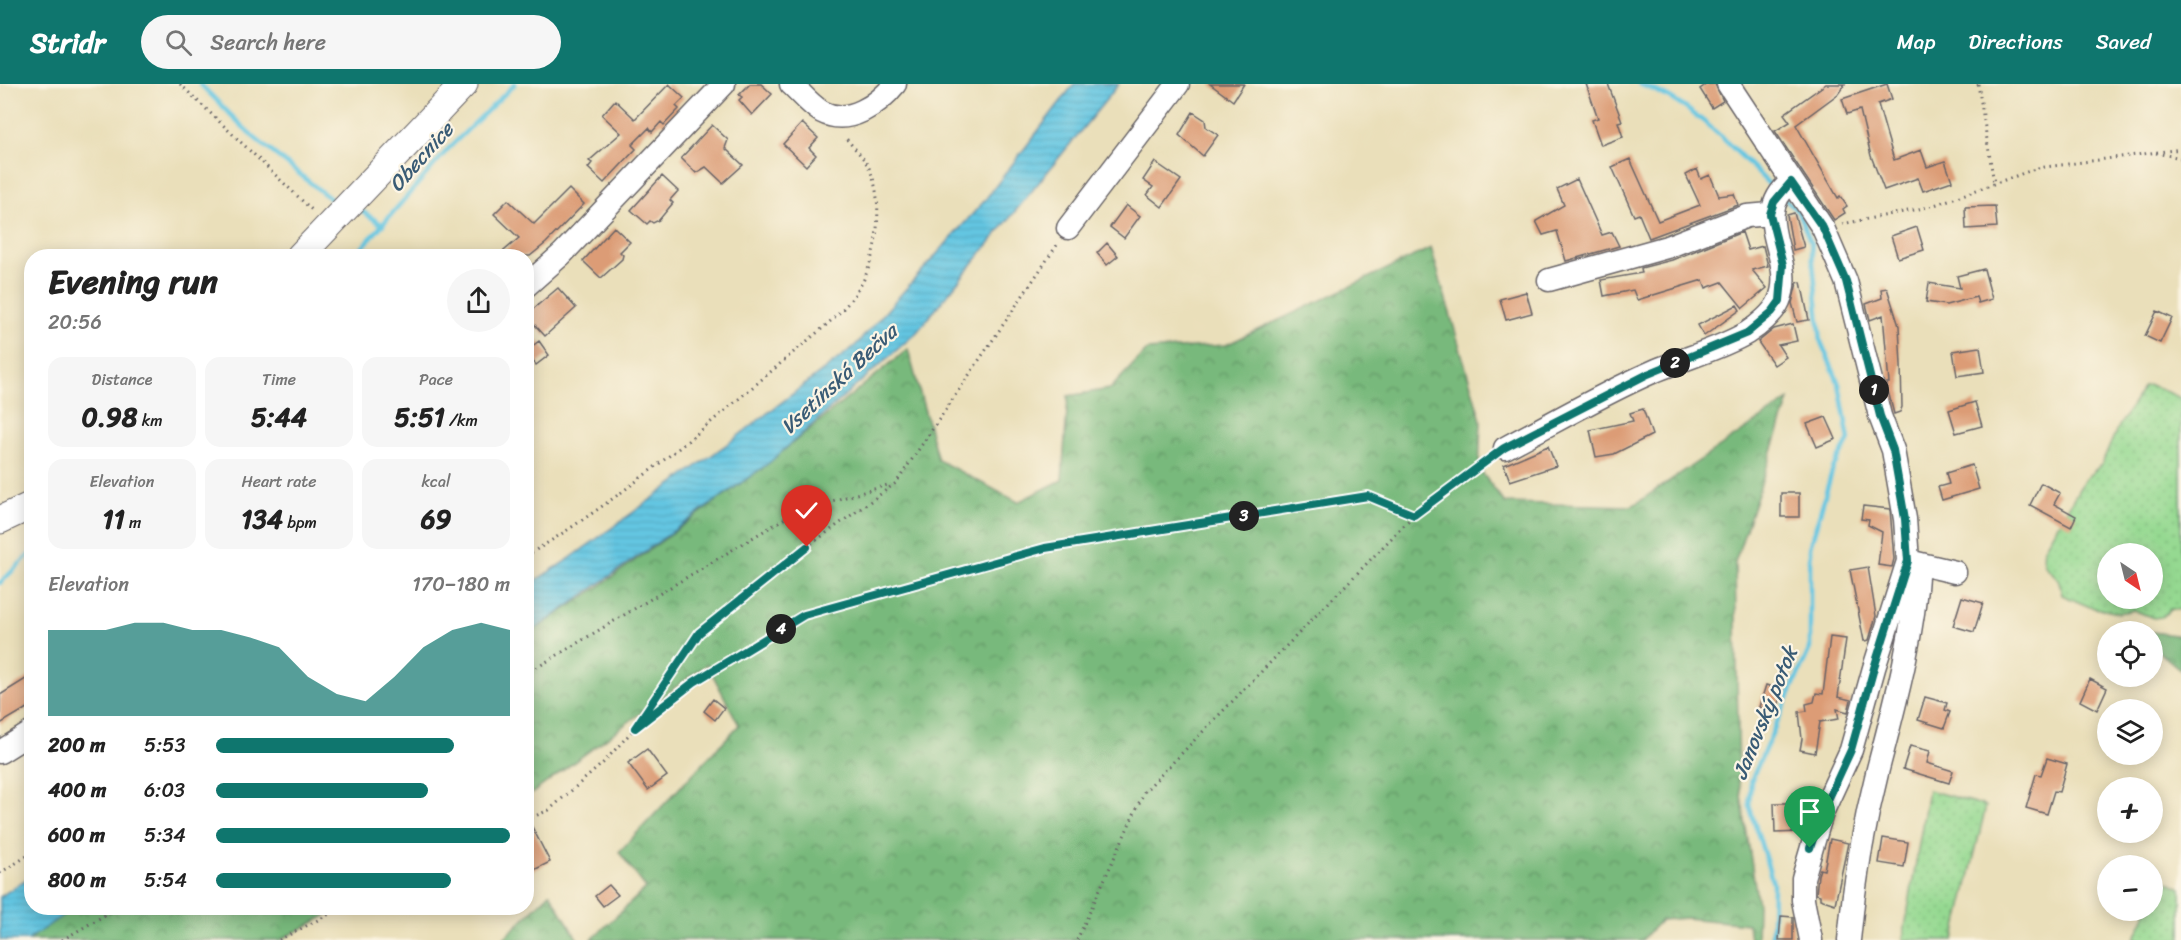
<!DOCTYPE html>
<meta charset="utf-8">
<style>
:root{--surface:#fff;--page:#f6f6f6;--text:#222;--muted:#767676;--accent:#0f766e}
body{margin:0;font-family:Sriracha,sans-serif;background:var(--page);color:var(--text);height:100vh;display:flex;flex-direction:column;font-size:22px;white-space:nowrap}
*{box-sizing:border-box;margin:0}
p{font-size:20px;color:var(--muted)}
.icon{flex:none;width:33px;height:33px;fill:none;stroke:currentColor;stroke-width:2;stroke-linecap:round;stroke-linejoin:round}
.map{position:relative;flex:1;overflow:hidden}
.panel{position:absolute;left:24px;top:165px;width:510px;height:666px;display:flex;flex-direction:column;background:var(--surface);border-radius:24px;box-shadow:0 3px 15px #0003}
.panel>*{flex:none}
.needle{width:39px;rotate:145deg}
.tools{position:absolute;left:2097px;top:459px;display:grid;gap:12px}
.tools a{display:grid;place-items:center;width:66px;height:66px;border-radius:50%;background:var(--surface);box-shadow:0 3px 15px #0003;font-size:30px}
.pin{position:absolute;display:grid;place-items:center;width:51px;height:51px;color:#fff;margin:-62px -26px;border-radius:50% 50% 50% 0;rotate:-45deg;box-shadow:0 0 6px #0007}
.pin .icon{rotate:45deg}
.km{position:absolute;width:30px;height:30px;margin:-15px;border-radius:50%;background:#222;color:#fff;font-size:16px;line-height:30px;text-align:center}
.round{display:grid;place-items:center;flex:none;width:63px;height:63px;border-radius:32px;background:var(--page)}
.head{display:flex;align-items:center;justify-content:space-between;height:102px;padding:0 24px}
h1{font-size:33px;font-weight:800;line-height:45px}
.figures{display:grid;grid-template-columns:repeat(3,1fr);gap:9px;height:102px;padding:6px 24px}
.figures div{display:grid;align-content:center;border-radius:15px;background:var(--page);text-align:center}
.figures b{font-size:26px;font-weight:800}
.figures small{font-size:16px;font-weight:400}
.figures p{font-size:16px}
.chart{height:168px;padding:12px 24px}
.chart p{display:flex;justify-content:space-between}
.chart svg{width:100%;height:108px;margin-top:6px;fill:var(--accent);opacity:.7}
ul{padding:0 24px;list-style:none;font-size:20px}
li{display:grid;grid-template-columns:96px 72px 1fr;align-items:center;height:45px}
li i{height:15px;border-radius:8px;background:var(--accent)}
header{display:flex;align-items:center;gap:36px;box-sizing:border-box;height:84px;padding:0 30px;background:var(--accent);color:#fff}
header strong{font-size:28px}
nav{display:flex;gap:33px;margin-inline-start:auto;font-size:21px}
.search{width:420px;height:54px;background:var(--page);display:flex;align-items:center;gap:15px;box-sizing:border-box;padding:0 21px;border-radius:33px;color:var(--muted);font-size:22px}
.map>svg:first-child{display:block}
.grass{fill:url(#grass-dots);stroke:#5c7e66;stroke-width:1.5;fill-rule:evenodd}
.forest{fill:url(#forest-crowns);stroke:#4d6e5b;stroke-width:1.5}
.water{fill:url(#water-rules);stroke:#43748e;stroke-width:1.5}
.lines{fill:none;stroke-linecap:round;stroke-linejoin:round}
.stream{stroke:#64c6e2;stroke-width:4.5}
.building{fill:#dc9c76}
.minor-casing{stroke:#686467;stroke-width:25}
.major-casing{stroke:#686467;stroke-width:29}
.path{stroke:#686467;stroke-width:3;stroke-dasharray:1.5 4.5;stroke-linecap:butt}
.minor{stroke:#fff;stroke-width:22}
.major{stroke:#fff;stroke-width:27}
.route-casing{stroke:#fff;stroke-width:12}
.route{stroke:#0f766e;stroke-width:8}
.labels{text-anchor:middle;stroke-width:4.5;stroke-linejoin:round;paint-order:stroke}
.water-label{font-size:21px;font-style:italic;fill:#395b75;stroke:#fcf5e5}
</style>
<header>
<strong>Stridr</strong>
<div class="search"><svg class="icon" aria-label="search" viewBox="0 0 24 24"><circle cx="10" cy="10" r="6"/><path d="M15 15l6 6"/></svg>Search here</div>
<nav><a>Map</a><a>Directions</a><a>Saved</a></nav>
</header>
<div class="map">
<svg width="2181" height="856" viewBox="0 0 2181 856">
<defs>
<pattern id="grass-dots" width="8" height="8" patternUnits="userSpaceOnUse" patternTransform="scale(1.5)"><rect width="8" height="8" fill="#95d991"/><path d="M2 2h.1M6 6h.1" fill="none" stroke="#80ba7e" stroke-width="1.8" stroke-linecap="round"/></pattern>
<pattern id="forest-crowns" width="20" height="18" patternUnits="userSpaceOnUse" patternTransform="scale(1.5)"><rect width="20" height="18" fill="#78b97b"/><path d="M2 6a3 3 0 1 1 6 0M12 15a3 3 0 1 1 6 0" fill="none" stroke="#629666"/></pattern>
<pattern id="water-rules" width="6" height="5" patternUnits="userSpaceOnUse" patternTransform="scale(1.5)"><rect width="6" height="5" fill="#64c6e2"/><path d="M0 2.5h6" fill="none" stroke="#56aac3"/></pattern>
</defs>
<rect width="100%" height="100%" fill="#fcf5e5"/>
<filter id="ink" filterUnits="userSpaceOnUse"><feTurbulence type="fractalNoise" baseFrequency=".0167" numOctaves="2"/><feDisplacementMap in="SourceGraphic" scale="12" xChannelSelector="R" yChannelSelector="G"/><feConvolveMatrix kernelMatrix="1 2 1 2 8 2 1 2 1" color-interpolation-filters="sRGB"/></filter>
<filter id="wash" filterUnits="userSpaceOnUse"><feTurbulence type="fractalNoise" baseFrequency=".008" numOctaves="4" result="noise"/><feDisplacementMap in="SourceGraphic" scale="24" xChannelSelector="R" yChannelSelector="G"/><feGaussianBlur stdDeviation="1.35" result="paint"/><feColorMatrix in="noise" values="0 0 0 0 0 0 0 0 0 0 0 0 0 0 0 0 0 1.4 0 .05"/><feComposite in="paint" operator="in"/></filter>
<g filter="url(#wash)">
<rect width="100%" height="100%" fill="#eadfba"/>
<path class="grass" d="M2150,301l31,13v212l-10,-1 -9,8 -9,1 -19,-8 -15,3 -29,-6 -28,-12c-1,-5 -2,-12 -4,-16 -10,-13 -17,-10 -14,-31l41,-69 17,-15 14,-33 28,-45zM2108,470h44v44h-44z
M1928,706l58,16 -32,134h-51z
M2161,794l20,10v52h-47l13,-29 5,-1 1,-11z"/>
<path class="forest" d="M1431,164l50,172 -2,49 26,34 127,3 157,-106 -54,162 4,220 19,123 -1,35h-7l-2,-16 -62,-6 -25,2 -19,20h-1051l55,-52 -27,-36 120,-127 -32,-61 -180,133v-162l70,-47 165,-120 146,-119 30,111 80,42 44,-22 6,-84 42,-7 37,-39 79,-5z
M2152,548l29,4v34l-28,-23z
M550,809l28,47h-76z
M72,824h269l-61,32h-252z"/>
<path class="water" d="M1074,0h45l-202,248 -148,131 -242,172v-49l42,-27 165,-120 121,-93 130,-146z
M31,792l1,32h41l-45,32h-28v-43z"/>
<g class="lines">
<path class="stream" d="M200,0l51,51 82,66 5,1
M1639,0c56,19 95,66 136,106
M357,124l26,17
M355,172l94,-108 66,-64
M0,499l32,-31
M1772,856l1,-57 -24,-78 2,-24 59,-133v-101l23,-79 16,-28 -10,-56 -18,-42 -10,-99 -13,-31 -14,-14"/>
</g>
<g id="blocks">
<path class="building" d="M669,0l15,14 -8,8 3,3 -15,16 -3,-3 -9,10 -3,-4 -17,17 4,4 -32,34 -16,-15 4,-5 -3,-2 32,-28 -19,-18 13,-15 20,19z
M750,0h11l11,10 -20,21 -13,-15 3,-3 -3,-2z
M1210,0h34l-11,17z
M1586,0h22l14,37 -4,1 5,15 -22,8 -9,-25 6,-2z
M1707,0h8l8,17 -11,7 -12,-19z
M1826,0h19l-7,10 -42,31 42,73 2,-2 7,10 -4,3 2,4 -11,7 -59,-89 15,-9 -6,-8z
M1887,0l5,15 -14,5 16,56 27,-10 6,17 18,-6 7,20 -29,10 -5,-13 -34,12 -13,-34 -11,-46 -13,4 -5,-15z
M1193,28l12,8 1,7 12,8 -15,21 -24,-21z
M802,39l16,15 -9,10 7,7 -10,11 -23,-22z
M712,41l16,15 -3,8 18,17 -20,18 -17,-16 -10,6 -15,-15z
M1630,75l28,62 42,-16 -14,-30 11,-6 4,10 9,-4 9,21 15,-2 4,11 -89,33 -10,-24 -5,2 -22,-49z
M1155,78l26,18 -19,27 -15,-12 6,-8 -10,-7z
M662,92l16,15 -8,9 3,3 -14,17 -6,3 -3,-2 -3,3 -16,-14z
M1577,95l25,56 10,-3 7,14 -53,15 -9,-30 -14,4 -7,-14 28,-16 -7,-16z
M569,105l15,15 -38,39 -16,13h-32l21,-18 -25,-24 14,-14 26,24z
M1126,121l14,11 -16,22 -14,-11z
M1995,122l2,21 -31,2 -1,-22z
M1794,129l10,34 -11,3 -6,-35z
M614,143l16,15 -10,10 3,3 -1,4 -21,19 -18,-17z
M1917,143l7,23 -26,8 -7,-22z
M1742,148l6,18 15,-4 5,20 -16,4 15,18 -24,20 -21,-26 -16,6 -3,-8 -66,20 -4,-10 -29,6 -3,-16 41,-7 -1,-5 31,-8z
M1107,159l11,13 -11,9 -10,-12z
M1984,185l8,30 -14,4 -2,-6 -30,8 -20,-3 3,-19 31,5 -3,-12z
M1801,198l8,38 -12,2 -5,-19 5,-20z
M558,204l18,20 -31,28 -19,-21z
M1887,204l12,38 2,39 1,42 -2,5 -6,2 -8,-31h3l-6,-68 -13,5 -4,-16 16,-6 -1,-9z
M1526,208l6,21 -26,7 -6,-21z
M1737,221l3,5 -36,26 -6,-11z
M2157,227l15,7 -12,25 -15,-7z
M1793,240l4,17 -19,4 8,12 -12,8 -16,-23 16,-13z
M539,257l10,14 -13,10 -10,-14z
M1980,263l4,25 -27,4 -4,-25z
M1975,318l7,24 -26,7 -7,-23z
M1643,325l9,26 -38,19 -18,3 -6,-27 43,-9 -3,-8z
M1826,333l10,22 -19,8 -10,-23z
M1548,362l8,20 -46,15 -6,-16z
M1972,381l7,24 -37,11 -4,-13 11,-3 -3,-11z
M2041,399l19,10 -6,11 22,12 -5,11 -41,-22z
M1781,409h18v24h-18z
M1863,422l27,3 4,50 -2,8 -14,-2 4,-33 -14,-7 1,-5 -8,-1z
M1868,483l8,49 -7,24 -5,1 -14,-71z
M1962,513l21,6 -9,29 -21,-6z
M1830,553l16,2 -8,58 13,3 -3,12 -11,-3 2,10 -19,3 -5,31 -15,-3 2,-11 -3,-27 8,-1 -1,-7 8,-2 2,-9 7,1z
M32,591v30l-32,19v-29z
M2090,595l17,9 -10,22 -17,-9z
M1766,601l17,5 -7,22 -17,-5z
M1925,613l22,6 -2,7 5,2 -6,16 -26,-8z
M713,615l11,9 -9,12 -11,-9z
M1910,662l20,5 -3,12 26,8 -4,12 -46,-14z
M647,665l20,27 -19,14 -20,-27z
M2047,674l20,6 -8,28 -5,-1 -7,23 -21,-6 10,-34 5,1z
M1774,719h28l-1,29 -26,1z
M526,731l24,47 -24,12z
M1883,754l25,4 -4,25 -25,-4z
M1830,755l18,4 -13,61 -15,-5v-4l-4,-1 2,-19 2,-6 4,1z
M609,801l9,10 -15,11 -8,-10z
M1781,832l12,1v23h-14z"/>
</g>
</g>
<g filter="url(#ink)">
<use href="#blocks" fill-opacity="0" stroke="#686467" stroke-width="1.5"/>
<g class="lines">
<g class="minor-casing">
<path id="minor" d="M791,0c10,9 19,21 31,28 27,14 57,-8 73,-28
M1728,0l95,144 23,53 34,135 13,34 12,69 3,42 -34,107 -23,82 -29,63 -19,65v22l8,40
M1068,144l110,-144
M1549,196l118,-33 80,-31 23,-2
M526,202l36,-32 162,-170
M1505,364c48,-25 95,-53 145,-75 31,-14 68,-23 97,-40 11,-7 27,-20 32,-32 19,-42 -32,-84 12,-119
M1908,477l47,11
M0,668l32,-20
M1849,856c5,-57 15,-116 29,-171 18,-68 36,-135 40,-205"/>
</g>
<g class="major-casing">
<path id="major" d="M300,172l164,-172
M0,436l32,-15"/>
</g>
<path class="path" d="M180,0l133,127
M1978,0l16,99
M2156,69l25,5
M1842,140l87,-17 109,-39 143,-19
M526,472c94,-56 179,-128 262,-199 25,-22 61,-46 76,-78 14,-30 20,-80 5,-111 -6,-12 -17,-22 -25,-32
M526,590l271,-163 94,-27
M635,644l59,-46 110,-67 241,-67 323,-52 46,19 77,-57
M526,736l23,-10 54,-47 32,-35 64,-95 108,-86 89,-64 163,-241
M0,789l32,-20
M62,856l55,-32
M279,856l62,-32
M1077,856l67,-148 270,-277"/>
<use href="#minor" class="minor"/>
<use href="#major" class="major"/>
</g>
</g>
<g class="lines" filter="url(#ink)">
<g class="route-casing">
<path id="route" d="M807,463l-108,86 -64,95 59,-46 110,-67 241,-67 323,-52 46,19 90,-67 144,-74 99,-41 25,-21 8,-11 3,-36 -13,-51 4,-12 17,-20 32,46 23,53 34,135 13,34 12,69 3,42 -34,107 -23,82 -29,63 -12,35"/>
</g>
<use href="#route" class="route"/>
</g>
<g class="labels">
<g class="water-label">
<text transform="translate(421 73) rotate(-48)" y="7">Obecnice</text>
<text transform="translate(839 295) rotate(-43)" y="7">Vsetínská Bečva</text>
<text transform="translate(1765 629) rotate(-68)" y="7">Janovský potok</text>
</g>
</g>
</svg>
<div class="tools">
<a><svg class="needle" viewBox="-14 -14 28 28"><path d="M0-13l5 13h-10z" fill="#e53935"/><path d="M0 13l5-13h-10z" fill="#767676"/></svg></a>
<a><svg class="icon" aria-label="locate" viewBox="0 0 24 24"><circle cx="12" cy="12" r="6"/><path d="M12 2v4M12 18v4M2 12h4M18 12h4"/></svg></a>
<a><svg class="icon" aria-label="layers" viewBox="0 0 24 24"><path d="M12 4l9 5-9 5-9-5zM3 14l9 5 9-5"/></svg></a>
<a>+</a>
<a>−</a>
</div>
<div class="pin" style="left:1810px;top:764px;background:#1e9e55"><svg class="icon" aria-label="arrive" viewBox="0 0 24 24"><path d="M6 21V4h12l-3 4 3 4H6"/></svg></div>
<div class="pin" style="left:807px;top:463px;background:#d93025"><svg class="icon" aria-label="check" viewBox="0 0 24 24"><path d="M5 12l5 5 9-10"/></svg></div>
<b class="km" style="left:1874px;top:306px">1</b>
<b class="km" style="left:1675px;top:279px">2</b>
<b class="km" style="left:1244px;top:432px">3</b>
<b class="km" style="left:781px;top:545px">4</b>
<section class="panel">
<div class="head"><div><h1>Evening run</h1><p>20:56</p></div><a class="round"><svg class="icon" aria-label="share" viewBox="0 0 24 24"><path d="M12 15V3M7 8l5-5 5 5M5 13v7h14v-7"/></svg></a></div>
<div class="figures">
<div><p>Distance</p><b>0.98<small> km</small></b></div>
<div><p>Time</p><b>5:44</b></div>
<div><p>Pace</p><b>5:51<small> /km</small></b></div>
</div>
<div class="figures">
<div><p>Elevation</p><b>11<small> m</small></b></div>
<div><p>Heart rate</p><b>134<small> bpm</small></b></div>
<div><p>kcal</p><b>69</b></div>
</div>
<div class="chart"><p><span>Elevation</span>170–180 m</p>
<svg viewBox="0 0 160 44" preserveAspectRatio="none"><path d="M0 44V9L10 9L20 9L30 6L40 6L50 9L60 9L70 12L80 16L90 28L100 35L110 38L120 28L130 16L140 9L150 6L160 9V44z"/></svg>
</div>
<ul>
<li><b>200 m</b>5:53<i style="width:81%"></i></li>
<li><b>400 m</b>6:03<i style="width:72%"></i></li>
<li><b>600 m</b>5:34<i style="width:100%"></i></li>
<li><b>800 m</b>5:54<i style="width:80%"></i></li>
</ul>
</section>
</div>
